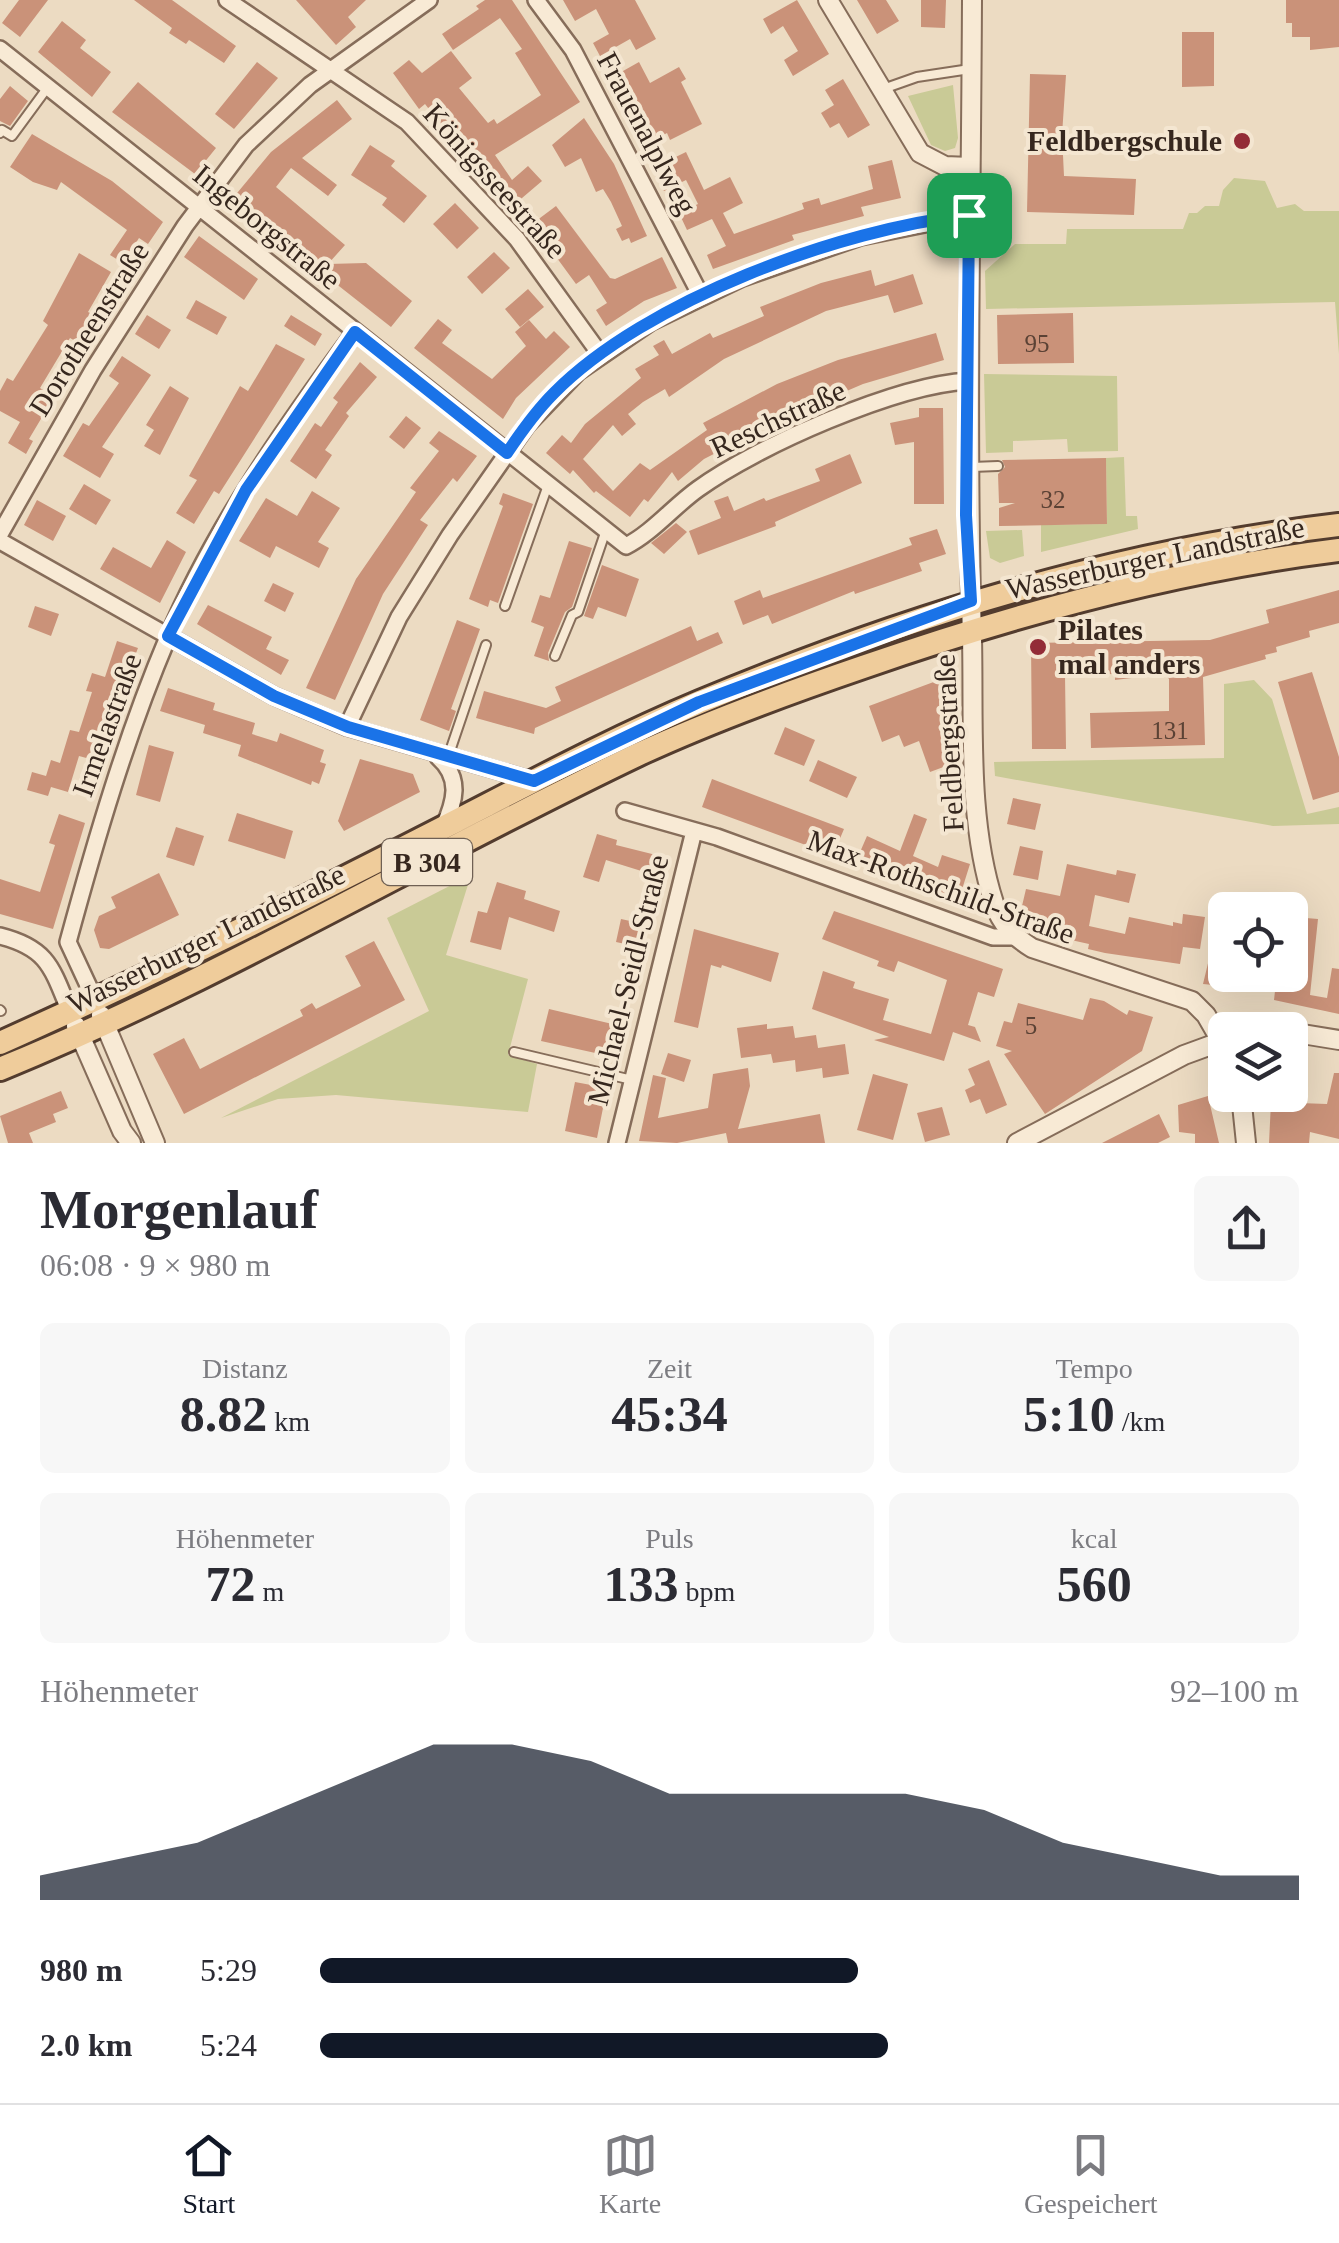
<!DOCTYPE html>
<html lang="de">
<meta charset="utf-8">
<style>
:root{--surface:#fff;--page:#f7f7f7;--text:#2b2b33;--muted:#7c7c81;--line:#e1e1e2;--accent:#111827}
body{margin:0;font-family:Georgia,serif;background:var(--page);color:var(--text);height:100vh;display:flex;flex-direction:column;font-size:38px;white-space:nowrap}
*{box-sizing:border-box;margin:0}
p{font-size:32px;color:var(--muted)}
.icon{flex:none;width:55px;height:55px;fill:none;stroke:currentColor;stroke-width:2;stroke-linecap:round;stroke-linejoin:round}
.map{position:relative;height:1143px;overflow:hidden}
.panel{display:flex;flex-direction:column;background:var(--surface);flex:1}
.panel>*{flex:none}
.controls{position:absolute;left:1208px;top:892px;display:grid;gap:20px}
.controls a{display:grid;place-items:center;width:100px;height:100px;border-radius:15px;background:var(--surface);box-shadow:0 10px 40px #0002;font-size:50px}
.pin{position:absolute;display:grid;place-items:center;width:85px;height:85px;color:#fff;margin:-42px;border-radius:20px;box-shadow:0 5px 15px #0006}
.round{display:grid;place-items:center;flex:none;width:105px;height:105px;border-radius:15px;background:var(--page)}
.summary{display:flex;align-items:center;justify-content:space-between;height:170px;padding:0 40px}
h1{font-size:55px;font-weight:700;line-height:75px}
.metrics{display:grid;grid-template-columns:repeat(3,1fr);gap:15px;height:170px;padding:10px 40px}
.metrics div{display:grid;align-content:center;border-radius:15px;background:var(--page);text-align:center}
.metrics b{font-size:50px;font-weight:700}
.metrics small{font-size:28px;font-weight:400}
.metrics p{font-size:28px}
.chart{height:280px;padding:20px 40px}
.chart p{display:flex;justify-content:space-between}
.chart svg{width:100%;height:180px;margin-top:10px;fill:var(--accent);opacity:.7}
ul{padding:0 40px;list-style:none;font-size:32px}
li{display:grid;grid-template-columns:160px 120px 1fr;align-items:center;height:75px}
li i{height:25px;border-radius:12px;background:var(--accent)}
.menu{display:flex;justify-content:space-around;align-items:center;height:140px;border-top:2px solid var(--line);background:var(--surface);font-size:28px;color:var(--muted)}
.menu a{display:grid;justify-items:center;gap:5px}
.menu .on{color:var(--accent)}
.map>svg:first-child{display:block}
.green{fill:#c9ca96}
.building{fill:#ca9279}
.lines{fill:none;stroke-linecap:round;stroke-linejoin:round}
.service-casing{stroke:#866d5a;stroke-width:12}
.minor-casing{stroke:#866d5a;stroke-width:20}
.tertiary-casing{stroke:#866d5a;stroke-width:22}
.primary-casing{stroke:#533c2e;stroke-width:28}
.service{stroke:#f8ead5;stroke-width:8}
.minor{stroke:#f8ead5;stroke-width:15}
.tertiary{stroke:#f8ead5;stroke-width:18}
.primary{stroke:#efcc9b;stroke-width:22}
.route-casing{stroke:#fff;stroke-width:20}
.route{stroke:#1a73e8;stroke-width:12}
.poi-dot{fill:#932c37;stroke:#f4e6d1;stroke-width:4}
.labels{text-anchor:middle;stroke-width:8;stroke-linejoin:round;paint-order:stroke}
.number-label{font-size:25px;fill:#5b4235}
.shield{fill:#f4e6d1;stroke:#6f6054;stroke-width:2.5}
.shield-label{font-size:28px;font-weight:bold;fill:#36271e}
.street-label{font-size:30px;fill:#36271e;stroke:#f4e6d1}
.poi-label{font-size:30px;font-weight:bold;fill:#36271e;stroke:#f4e6d1;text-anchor:end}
</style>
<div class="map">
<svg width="1339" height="1143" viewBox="0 0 1339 1143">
<rect width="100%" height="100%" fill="#ecdbc2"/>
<path class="green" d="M953,85l5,53 -3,10 -10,3 -14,-6 -23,-49z
M1234,178l31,3 12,27 18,-4 9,7h35v143l-4,-52 -349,7 -1,-38 30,-27h51l1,-15h116l6,-16h8l8,-7h14l4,-16z
M984,374l133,2 1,75 -50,1 -1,-13 -54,2v11l-27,1z
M1124,457l2,59h11l1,13 -97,23v-27l66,-1 -1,-66z
M1022,530l2,26 -24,7 -10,-5 -4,-27z
M1254,680l18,19 35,115 32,-7v17l-66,2 -278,-50 -1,-14 230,-4v-74z
M471,875l-25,80 82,24 -20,76 29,9 -9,48 -192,-17 -58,4 -57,19 208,-107 -42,-93z"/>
<path class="building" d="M19,0h29l-28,37 -18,-14z
M134,0h38l64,46 -12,17 -35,-23 -3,4 -17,-11 3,-5z
M296,0h70l-18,17 8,10 -20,18z
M485,0h27l68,102 -85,53 17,25 16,-14 14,15 -27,23 -33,-39 -6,5 -51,-66 -6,5 -26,-36 16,-13 13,13 29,-22 21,27 -13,10 29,35 6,-4 3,5 44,-29 -26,-42 7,-4 -22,-31 -47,32 -11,-16 37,-25 -3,-3z
M563,0h72l21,39 -20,11 -6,-11 -30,17 -7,-13 16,-9 -13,-25 -21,12z
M797,0l32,54 -36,22 -9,-16 14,-9 -15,-25 -12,8 -8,-15z
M857,0h29l13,21 -22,13z
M921,0h25l-1,28 -24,-1z
M1286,0h53v47l-29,3v-13h-18v-14h-6z
M62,21l24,19 -6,8 31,24 -19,25 -54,-45z
M1182,32h32v54l-32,1z
M257,62l21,16 -44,51 -19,-15z
M639,62l11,21 29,-16 7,12 -5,3 21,42 -32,16 -3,-7 -11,6 -22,-44 -15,8 -12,-23z
M1030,74l36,1 -4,60 2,41 72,3 -2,36 -107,-3z
M843,79l27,46 -22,13 -9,-15 -9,5 -9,-15 13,-8 -9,-15z
M138,82l78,66 -21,26 -83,-62z
M10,86l18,15 -18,25 -10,-5v-22z
M337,100l15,19 -50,39 35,27 -9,11 -37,-28 -15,19 69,58 -17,19 38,-1 46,38 -21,26 -108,-85 -55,-38 43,-52z
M584,118l30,46 33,72 -16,7 -2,-5 -7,3 -6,-12 6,-3 -11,-24 -8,-13 -7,3 -15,-34 -16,9 -13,-22z
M32,134l80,47 51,41 -15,22 -9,-6 -16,25 -13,-8 17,-25 -66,-48 -4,8 -24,-8 -23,-15z
M370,145l25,16 -4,5 36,30 -23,27 -22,-18 5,-7 -36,-23z
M686,152l18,38 26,-13 13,26 -20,10 11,21 70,-25 -2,-6 17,-5 2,7 52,-16 -5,-23 24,-6 9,38 -40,9 3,9 -72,19 2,5 -81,29 -6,-14 19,-9 -14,-27 -25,11 -8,-17 19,-9 -12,-24 -22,11 -11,-23z
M455,203l24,25 -22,21 -24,-25z
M556,206l54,72 5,1 47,-22 15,31 -33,13 -38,25 -10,-16 11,-7 -18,-28 -13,9 -44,-60z
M199,236l59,43 -14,21 -60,-43z
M494,252l16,16 -28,26 -15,-17z
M79,253l32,19 -23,40 8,4 -17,27 -9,-5 -30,50 14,9 -25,42 4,2 -7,13 -18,-11 12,-21 -20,-11v-20l7,-13 6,3 35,-56 -5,-4z
M871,270l4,16 38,-12 10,30 -29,9 -6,-18 -62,16 -102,48 -55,38 -4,-8 -22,13 -15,12 8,10 -14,12 -9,-11 -30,34 30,32 27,-28 10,7 57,-40 -4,-7 74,-39 61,-24 98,-27 8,27 -81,24 -117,50 1,3 -43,22 -26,22 -6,-9 -24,30 -4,-3 -14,18 -34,-26 -2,2 -21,-23 -3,4 -24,-21 16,-18 9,8 14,-19 56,-46 -6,-9 24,-14 -6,-9 11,-6 8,14 38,-21 3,5 51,-22 -4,-9 61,-24z
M528,289l16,18 -24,20 -15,-18z
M196,300l31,17 -10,18 -31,-17z
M1073,313l1,50 -76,1 -1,-49z
M147,315l24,15 -12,19 -24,-15z
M291,315l31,19 -7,12 -31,-20z
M438,319l14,11 -10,13 50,36 34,-33 -11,-14 14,-12 17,19 8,-8 16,16 -54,51 -13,21 -89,-71z
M276,344l29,15 -86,135 -5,-3 -20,33 -18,-11 21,-33 -8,-4 51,-90 8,5z
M122,356l29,19 -49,72 12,7 -14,24 -37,-22 20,-33 6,3 30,-43 -10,-7z
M360,362l17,15 -31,36 3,3 -24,34 7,5 -16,24 -26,-18 25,-38 6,4 17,-25 -5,-4z
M170,386l19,12 -29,57 -16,-9 10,-16 -8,-5z
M919,408h24l1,96h-30v-62l-19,3 -5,-22 29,-6z
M406,416l15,12 -17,21 -15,-12z
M439,431l38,25 -20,26 -4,-4 -33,42 8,5 -45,69 -48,106 -29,-12 50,-109 60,-87 -6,-4 29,-37 -10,-8z
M850,454l12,29 -87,39 1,4 -78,29 -9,-24 32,-13 -7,-17 14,-5 6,15 30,-13 2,3 54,-20 -5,-12z
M1106,458l1,66 -108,2v-18l16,-5h-16l-1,-29 7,-7 -3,-7z
M84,484l27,16 -15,25 -27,-16z
M312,491l28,17 -22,34 11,6 -10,20 -43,-22 -6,12 -31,-17 27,-43 31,18z
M503,493l30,11 -35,99 -8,-3 -2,7 -19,-8 34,-93 -4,-2z
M37,500l29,16 -13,25 -29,-16z
M676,523l11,9 -23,22 -13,-11z
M937,529l9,25 -27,9 3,8 -67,23 -1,-3 -82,33 -4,-9 -25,10 -9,-24 26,-11 3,8 149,-53 -3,-7z
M167,540l19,12 -26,51 -60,-34 13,-22 38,21z
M569,541l23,7 -20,59 -7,5 -17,41 1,8 -15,-5 10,-29 -13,-5 9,-27 10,3z
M602,565l37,14 -13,38 -28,-10 -5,12 -9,-3z
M273,583l21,10 -9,19 -21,-11z
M1339,590v33l-30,8 1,6 -34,10 1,5 -12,3 1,4 -63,18 2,68 -114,3 -1,-35 79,-2v-32l-4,-5 -50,6v-6l-50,1 1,74h-34l-1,-106 179,-3 59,-17 -3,-13z
M208,605l64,32 -6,12 23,11 -8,15 -84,-51z
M35,606l24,8 -8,22 -23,-9z
M457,620l23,9 -29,80 5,2 -7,20 -29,-11z
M691,626l6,15 21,-9 5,11 -188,85 -1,6 -58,-16 8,-27 62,17 15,-7 -6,-14z
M117,641l21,7 -20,52 6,2 -19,61 -26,-7 -11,36 -17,-5 -3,9 -21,-6 5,-18 14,4 5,-16 9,3 10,-33 9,2 13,-40 -6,-1 6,-18 13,4z
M1312,672l27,85v35l-26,8 -35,-118z
M939,680l13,33 2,20 -7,2 10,27 -27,10 -11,-31 -15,6 -5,-12 -17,7 -13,-36z
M168,688l47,15 -2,7 42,13 -3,11 25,8 3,-9 44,17 -4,12 6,2 -7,20 -7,-3 -1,4 -73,-29 3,-11 -38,-12 2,-8 -45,-14z
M785,727l30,13 -11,26 -30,-12z
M149,745l25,7 -14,50 -24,-7z
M360,759l53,15 7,18 -76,39 -6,-10z
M818,760l39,17 -10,21 -38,-17z
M712,779l132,50 -11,26 -131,-48z
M1013,798l28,6 -6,26 -28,-6z
M237,813l56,18 -8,28 -57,-18z
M59,814l26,9 -32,106 -53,-15v-35l40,13 15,-47 -6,-2z
M914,814l13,5 -14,37 25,11 4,-12 28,9 -11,35 -102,-40 10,-23 33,15z
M176,827l28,9 -10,30 -28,-9z
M597,834l20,6 -1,5 40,10 -5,19 -45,-14 -7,22 -16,-5z
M1020,846l23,5 -5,29 -25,-5z
M1067,864l49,11 1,-5 19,4 -7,29 -34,-8 -6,31 36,8 4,-17 44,9v-4l9,2 1,-10 22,3 -5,32 -17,-2 -3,17 -75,-11 -17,-4 1,-5 -27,-6 2,-12 -37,-6 1,-12 -6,-2 4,-17 34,7z
M159,873l20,42 -70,34 -9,-1 -6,-18 5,-14 17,-8 -5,-11z
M497,882l29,9 -2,8 36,12 -6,21 -45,-15 -8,33 -31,-8 8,-31 9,2z
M834,911l169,58 -9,28 -16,-5 -10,33 7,2 6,15 -28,-10 -9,29 -70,-21 15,-3 -77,-28 11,-38 32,11 -2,6 36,11 -6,21 48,14 16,-54 -49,-19 -4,11 -17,-6 2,-5 -57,-22z
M1294,917l24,2 -8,76 17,3 5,-30 7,1v45l-65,-14 1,-9 -72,-7 7,-29 15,2v18h65z
M621,919l23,5 -5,23 -23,-5z
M694,929l85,24 -8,29 -49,-17 -1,3 -10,-3 -13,63 -24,-6z
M374,941l31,59 -221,114 -31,-60 31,-16 16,31 103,-53 -3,-6 12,-7 4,6 45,-23 -16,-30z
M1090,998l14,3 23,14 2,-5 24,7 -11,34 -97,63 -41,-60 8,-3 -16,-5 8,-25 8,2 6,-20 65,17z
M549,1009l76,18 -7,31 -77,-17z
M767,1024v5l26,-3 2,12 21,-3 2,13 27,-4 4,30 -26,4 -1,-10 -26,4 -1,-12 -22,3 -2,-9 -30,4 -4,-30z
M668,1053l23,7 -7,22 -23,-8z
M989,1060l18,45 -21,9 -6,-15 -10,4 -5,-13 10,-5 -7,-16z
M748,1068l2,18 -12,43 82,-15 5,29h-97l-2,-10 -49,10 -38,-2 14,-66 13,3 -8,40 50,-10 5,-34z
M1334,1073h5v66l-29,-7 -1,11h-40l2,-41 56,2z
M873,1074l35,10 -15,56 -36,-10z
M575,1082l32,6 -10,50 -32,-7z
M61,1091l7,17 -15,6 3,8 -27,11 4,10h-25l-8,-27z
M1208,1096l11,47h-24v-9l-16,-2 -1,-27z
M942,1107l8,28 -25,7 -8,-29z
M1159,1114l11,23 -12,6h-56z"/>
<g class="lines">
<g class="service-casing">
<path id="service" d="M883,89l34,-12 53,-8
M0,133l2,-3 10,6 36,-49
M972,467l26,-1
M505,606l43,-121
M555,656l17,-41 6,-3 28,-82
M448,757l38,-112
M0,1010l1,1
M514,1052l118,28"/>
</g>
<g class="minor-casing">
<path id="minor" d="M227,0l180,122 110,117 83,115
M536,0l37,50 128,246
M0,49l626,497c26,-13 48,-40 72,-57 59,-43 198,-104 270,-108
M0,534l93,-164 92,-144 61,-81 64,-60 119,-85
M0,541l274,155 73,31 187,54
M347,727l52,-110 51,-82 77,-110 51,-53 73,-50 91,-44 118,-41 109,-22
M438,757c24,21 17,45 5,71
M625,811l92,26 276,100h21
M0,936c48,12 52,32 70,76
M95,1000l-27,-58c28,-103 58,-206 100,-305 46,-109 117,-210 187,-305
M617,1143l77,-312"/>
</g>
<g class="tertiary-casing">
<path id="tertiary" d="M828,0l92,153 25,13 25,1
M972,0c-1,213 -6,426 0,638 2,86 -5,182 22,265 7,21 19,33 38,45l160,53 14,14 19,33
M101,1015l54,128
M76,1026l46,105 9,12
M1290,1032l49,8
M1241,1095l5,48
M1017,1143l167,-88 41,-15"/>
</g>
<g class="primary-casing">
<path id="primary" d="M0,1043c141,-63 278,-131 415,-201 95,-48 187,-99 285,-140 206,-86 417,-151 639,-177
M0,1069c220,-90 423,-212 637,-314 73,-34 150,-62 226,-88 155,-54 313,-97 476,-117"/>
</g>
<use href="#service" class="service"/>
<use href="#minor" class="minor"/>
<use href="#tertiary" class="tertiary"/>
<use href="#primary" class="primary"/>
</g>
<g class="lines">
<g class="route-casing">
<path id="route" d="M969,215l-3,300 5,86 -272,101 -165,79 -186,-54 -74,-31 -106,-60 78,-146 109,-158 152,121c14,-21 29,-42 47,-60 92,-93 286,-164 415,-178z"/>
</g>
<use href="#route" class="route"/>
</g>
<g class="poi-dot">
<circle cx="1242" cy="141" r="10"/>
<circle cx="1038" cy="647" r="10"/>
</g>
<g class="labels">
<g class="number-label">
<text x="1037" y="352">95</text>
<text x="1053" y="508">32</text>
<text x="1170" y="739">131</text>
<text x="1031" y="1034">5</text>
</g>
<rect class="shield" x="382" y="839" width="90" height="46" rx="8"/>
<g class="shield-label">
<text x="427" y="872">B 304</text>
</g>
<g class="street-label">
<text transform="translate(647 133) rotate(62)" y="10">Frauenalplweg</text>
<text transform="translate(495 181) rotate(48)" y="10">Königsseestraße</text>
<text transform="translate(267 227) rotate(39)" y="10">Ingeborgstraße</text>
<text transform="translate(89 329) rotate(-58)" y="10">Dorotheenstraße</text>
<text transform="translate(778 419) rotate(-25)" y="10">Reschstraße</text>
<text transform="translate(1155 558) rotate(-12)" y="10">Wasserburger Landstraße</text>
<text transform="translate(107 725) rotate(-70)" y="10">Irmelastraße</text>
<text transform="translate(949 743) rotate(-93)" y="10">Feldbergstraße</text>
<text transform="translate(941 887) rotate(20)" y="10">Max-Rothschild-Straße</text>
<text transform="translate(206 939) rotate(-26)" y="10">Wasserburger Landstraße</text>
<text transform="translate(628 980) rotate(-76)" y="10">Michael-Seidl-Straße</text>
</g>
<g class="poi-label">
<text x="1222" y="151">Feldbergschule</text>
<text x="1058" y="640" text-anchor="start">Pilates<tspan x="1058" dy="34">mal anders</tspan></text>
</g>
</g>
</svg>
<div class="controls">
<a><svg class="icon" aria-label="locate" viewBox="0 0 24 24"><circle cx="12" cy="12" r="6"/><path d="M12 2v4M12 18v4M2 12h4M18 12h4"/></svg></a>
<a><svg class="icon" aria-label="layers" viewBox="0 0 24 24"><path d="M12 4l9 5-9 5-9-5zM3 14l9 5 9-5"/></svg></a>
</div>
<div class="pin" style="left:969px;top:215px;background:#1e9e55"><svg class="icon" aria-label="arrive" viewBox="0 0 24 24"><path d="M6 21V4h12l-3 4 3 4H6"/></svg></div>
</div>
<section class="panel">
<div class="summary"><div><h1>Morgenlauf</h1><p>06:08 · 9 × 980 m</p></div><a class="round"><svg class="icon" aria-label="share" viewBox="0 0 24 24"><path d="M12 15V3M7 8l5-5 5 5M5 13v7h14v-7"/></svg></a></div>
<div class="metrics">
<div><p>Distanz</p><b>8.82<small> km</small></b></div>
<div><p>Zeit</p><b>45:34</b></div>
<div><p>Tempo</p><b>5:10<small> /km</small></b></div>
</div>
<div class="metrics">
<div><p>Höhenmeter</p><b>72<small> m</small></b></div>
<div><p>Puls</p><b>133<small> bpm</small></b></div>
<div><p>kcal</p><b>560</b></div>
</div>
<div class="chart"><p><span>Höhenmeter</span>92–100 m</p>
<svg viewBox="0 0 160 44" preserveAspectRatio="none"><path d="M0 44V38L10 34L20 30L30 22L40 14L50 6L60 6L70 10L80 18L90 18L100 18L110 18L120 22L130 30L140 34L150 38L160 38V44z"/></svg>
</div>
<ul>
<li><b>980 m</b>5:29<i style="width:55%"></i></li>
<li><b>2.0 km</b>5:24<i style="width:58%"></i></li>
</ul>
</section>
<nav class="menu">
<a class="on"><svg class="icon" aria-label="home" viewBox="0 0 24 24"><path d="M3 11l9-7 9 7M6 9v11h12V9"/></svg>Start</a>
<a><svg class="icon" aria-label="map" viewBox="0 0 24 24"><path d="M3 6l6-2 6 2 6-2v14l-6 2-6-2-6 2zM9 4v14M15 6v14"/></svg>Karte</a>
<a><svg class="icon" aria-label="saved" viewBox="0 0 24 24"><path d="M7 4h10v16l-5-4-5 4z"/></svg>Gespeichert</a>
</nav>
